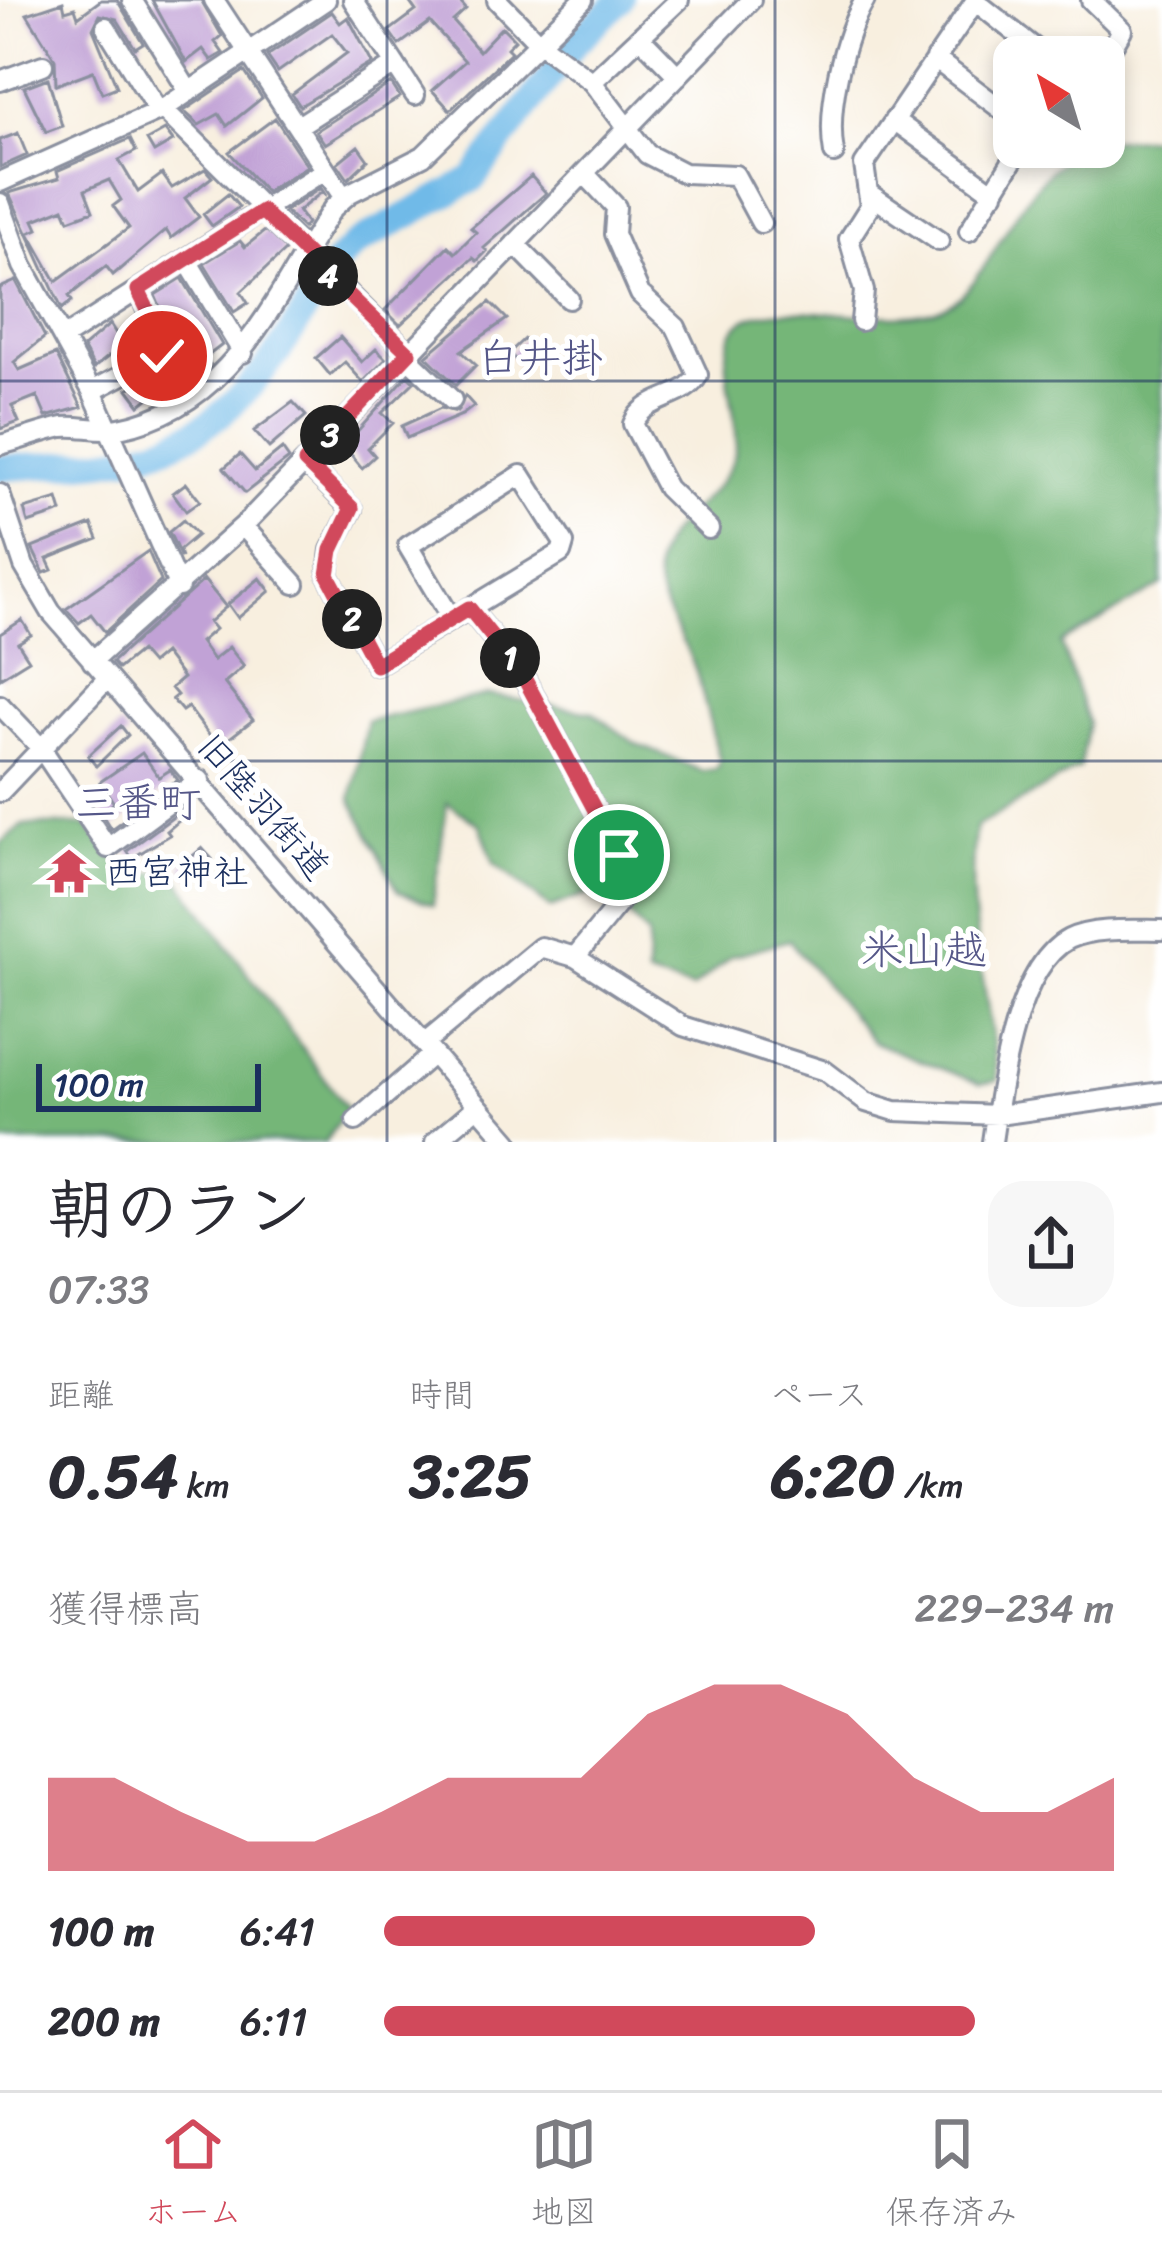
<!DOCTYPE html>
<html lang="ja">
<meta charset="utf-8">
<style>
:root{--surface:#fff;--page:#f7f7f7;--text:#2b2b33;--muted:#7c7c81;--line:#e1e1e2;--accent:#d1495b}
body{margin:0;font-family:Sriracha,"Klee One",sans-serif;background:var(--page);color:var(--text);height:100vh;display:flex;flex-direction:column;font-size:45px;white-space:nowrap}
*{box-sizing:border-box;margin:0}
p{font-size:39px;color:var(--muted)}
.icon{flex:none;width:66px;height:66px;fill:none;stroke:currentColor;stroke-width:2;stroke-linecap:round;stroke-linejoin:round}
.map{position:relative;height:1142px;overflow:hidden}
.panel{display:flex;flex-direction:column;background:var(--surface);flex:1}
.panel>*{flex:none}
.needle{width:78px;rotate:322deg}
.buttons{position:absolute;left:993px;top:36px;display:grid;gap:24px}
.buttons a{display:grid;place-items:center;width:132px;height:132px;border-radius:24px;background:var(--surface);box-shadow:0 6px 18px #0003;font-size:60px}
.scale{position:absolute;left:36px;bottom:30px;width:225px;box-sizing:border-box;padding-left:12px;border:6px solid #1b2f5e;border-top:0;font-size:33px;line-height:42px;white-space:nowrap;color:#1b2f5e;-webkit-text-stroke:9px #fff;paint-order:stroke}
.pin{position:absolute;display:grid;place-items:center;width:102px;height:102px;color:#fff;margin:-51px;border:6px solid #fff;border-radius:50%;box-shadow:0 3px 12px #0007}
.km{position:absolute;width:60px;height:60px;margin:-30px;border-radius:50%;background:#222;color:#fff;font-size:33px;line-height:60px;text-align:center}
.round{display:grid;place-items:center;flex:none;width:126px;height:126px;border-radius:36px;background:var(--page)}
.overview{display:flex;align-items:center;justify-content:space-between;height:204px;padding:0 48px}
h1{font-size:66px;font-weight:700;line-height:90px}
.figures{display:grid;grid-template-columns:repeat(3,1fr);gap:18px;height:204px;padding:12px 48px}
.figures div{display:grid;align-content:center}
.figures b{font-size:60px;font-weight:700}
.figures small{font-size:33px;font-weight:400}
.figures p{font-size:33px}
.chart{height:336px;padding:24px 48px}
.chart p{display:flex;justify-content:space-between}
.chart svg{width:100%;height:216px;margin-top:12px;fill:var(--accent);opacity:.7}
ul{padding:0 48px;list-style:none;font-size:39px}
li{display:grid;grid-template-columns:192px 144px 1fr;align-items:center;height:90px}
li i{height:30px;border-radius:15px;background:var(--accent)}
.tab-bar{display:flex;justify-content:space-around;align-items:center;height:168px;border-top:3px solid var(--line);background:var(--surface);font-size:33px;color:var(--muted)}
.tab-bar a{display:grid;justify-items:center;gap:6px}
.tab-bar .active{color:var(--accent)}
.map>svg:first-child{display:block}
.forest{fill:#75b678;stroke:#48726b;stroke-width:3}
.lines{fill:none;stroke-linecap:round;stroke-linejoin:round}
.river{stroke:#6fbae8;stroke-width:27}
.building{fill:#c1a2d6;fill-rule:evenodd}
.minor-casing{stroke:#8a8f9e;stroke-width:24}
.minor{stroke:#fff;stroke-width:18}
.route-casing{stroke:#fff;stroke-width:24}
.route{stroke:#d1495b;stroke-width:15}
.grid{fill:none;stroke:#1b2f5e;stroke-width:3;stroke-opacity:0.55}
.labels{text-anchor:middle;stroke-width:10;stroke-linejoin:round;paint-order:stroke}
.street-label{font-size:36px;fill:#1b2f5e;stroke:#fff}
.poi-label{font-size:36px;fill:#1b2f5e;stroke:#fff;text-anchor:start}
.quarter-label{font-size:42px;fill:#555788;stroke:#fff}
</style>
<div class="map">
<svg width="1162" height="1142" viewBox="0 0 1162 1142">
<rect width="100%" height="100%" fill="#fff"/>
<filter id="ink" filterUnits="userSpaceOnUse"><feTurbulence type="fractalNoise" baseFrequency=".00833" numOctaves="2"/><feDisplacementMap in="SourceGraphic" scale="24" xChannelSelector="R" yChannelSelector="G"/><feConvolveMatrix kernelMatrix="1 2 1 2 8 2 1 2 1" color-interpolation-filters="sRGB"/></filter>
<filter id="wash" filterUnits="userSpaceOnUse"><feTurbulence type="fractalNoise" baseFrequency=".004" numOctaves="4" result="noise"/><feDisplacementMap in="SourceGraphic" scale="48" xChannelSelector="R" yChannelSelector="G"/><feGaussianBlur stdDeviation="2.7" result="paint"/><feColorMatrix in="noise" values="0 0 0 0 0 0 0 0 0 0 0 0 0 0 0 0 0 1.4 0 .05"/><feComposite in="paint" operator="in"/></filter>
<g filter="url(#wash)">
<rect width="100%" height="100%" fill="#f8efdf"/>
<path class="forest" d="M1162,137v448l-101,58 27,80 -8,44 -104,60c-14,85 15,167 21,254l-17,3 -107,-42 -84,-102 -58,16 -39,33 -45,-13 1,-40 -44,-48 -54,20 -56,-45 -14,-38 -33,-22 -14,102 -35,-14 -47,-92 16,-78 122,-26 103,17 44,32 66,27 15,-2 3,-9c-9,-29 -15,-59 -24,-88 -10,-33 -40,-65 -40,-101 0,-48 68,-71 79,-118 9,-38 -33,-117 16,-136 52,-20 169,23 213,-24 41,-43 70,-146 140,-146v-7z
M24,825h62l43,50 44,-4 174,238 -22,33h-325v-299z"/>
<g class="lines">
<path class="river" d="M0,468c128,-9 194,-2 277,-115 22,-29 39,-65 62,-93l17,-16 117,-65 102,-136 45,-43"/>
</g>
<g id="blocks">
<path class="building" d="M101,0h16l26,43 -8,5 -18,-29 -17,-4 -7,14 24,58 -15,6 -9,-22 -37,14 -1,-26 -28,-45 36,-12 2,9 10,-3 3,9z
M152,0h49l21,36 -7,6 8,11 -12,7 -8,-11 -17,13z
M408,0h50l8,9 -13,12 26,30 23,-24 13,13 -8,8 4,4 -61,58 -18,-20 33,-29 -35,-39 -31,23 -10,-14 27,-20z
M332,12l8,11 8,-6 24,46 -72,43 -8,-12 55,-41 -15,-19 -54,38 -11,-16z
M244,71l18,27 -35,28 -8,-12 -20,11 -15,-14z
M48,78l14,48 -16,6 -22,-45z
M391,83l9,14 -75,47 -9,-13z
M275,118l32,48 -41,26 -37,-40z
M165,130l8,11 -19,11 -7,-12z
M18,133l9,22 -27,12v-27z
M130,139l6,12 -17,9 19,32 24,-18 10,14 33,-19 7,8 -27,21 14,19 -28,21 -5,-8 -53,45 -7,-9 -37,30 3,5 -10,8 -53,-116 50,-15 -2,-7zM109,180l12,20 -8,6 16,22 -73,53 -27,-48 9,-4 -4,-9 30,-12 5,12 24,-9 -8,-21z
M358,146l10,14 -20,19 -11,-16z
M531,176l15,17 -62,55 3,3 -10,10 -4,-3 -73,67 -15,-15 63,-64 7,7 21,-21 -5,-4z
M321,188l5,8 -4,-4 -24,19 9,12 -4,5 -18,-17z
M228,194l11,13 -27,19 -9,-12z
M266,230l20,20 -45,42 7,11 -14,9 -30,-49 36,-22 5,6z
M182,278l40,67 -17,13 5,6 -13,12 -15,-4 -42,33 -12,-16 44,-25 7,-10 -24,-59z
M16,281l29,56 -31,25 5,8 37,-16 26,53 -36,10 -9,-21 -25,10 7,16 -19,7v-141z
M490,302l17,17 -46,32 15,14 -20,20 -30,-29z
M110,324l13,21 -29,23 -11,-21z
M141,328l7,18 -14,8 -10,-14z
M340,337l22,25 14,-13 10,10 -23,23 -18,-20 -15,13 -14,-17z
M524,339l10,10 -15,14 -10,-10z
M407,376l7,6 -32,31 11,10 -25,25 7,8 -13,12 -18,-22z
M465,396l9,10 -12,9 -55,23 -5,-12 39,-18 16,4z
M293,402l13,14 -37,32 -15,-17z
M282,449l7,10 -44,34 -21,-25 16,-14 15,17z
M186,483l14,18 -14,10 -13,-18z
M58,499l4,13 -34,11 -4,-14z
M183,520l14,15 -18,15 2,8 -12,-26z
M92,524l6,15 -51,20 5,11 -8,3 -12,-25z
M148,551l13,30 -56,51 -14,-18 -12,9 -13,-14z
M260,578l10,13 -32,27 -10,-14z
M204,580l22,27 -17,15 6,7 -15,13 13,18 16,-13 15,19 -20,17 29,37 -35,27 -30,-40 -6,4 -10,-12 5,-4 -6,-7 12,-10 -19,-25 -13,11 -11,-13 -22,18 -6,-7z
M22,620l9,15 -13,8 11,17 -29,18v-44z
M121,726l7,9 -32,31 -8,-10z
M142,753l17,24 11,-7 8,10 -67,49 -10,-16 13,-10 -14,-21z
M184,809l3,5 -20,17 3,4 -38,23 -5,-7z
M202,848l10,11 -20,20 -11,-13z
M72,859l14,20 -16,11 -13,-22z"/>
</g>
</g>
<g filter="url(#ink)">
<use href="#blocks" fill-opacity="0" stroke="#8a8f9e" stroke-width="3"/>
<g class="lines">
<g class="minor-casing">
<path id="minor" d="M132,0l57,92
M214,0l130,198
M353,0l62,95
M497,0l40,41 55,41 55,72 37,19 51,2 26,48
M1091,0l31,30 -18,31
M975,1l71,56
M106,27l52,84
M640,37l38,39
M935,59l79,60
M0,81l43,-16
M592,82l87,-82
M163,109l246,244
M894,120l100,73
M298,126l97,-62
M834,153c-8,-43 9,-116 31,-153
M584,173l32,34 -2,27 26,60 36,33 22,48c-13,25 -53,20 -65,49l34,64 42,41
M0,182l163,-73 163,-109
M871,195l68,46
M0,203l23,63 69,125 87,196
M969,231l52,-84
M515,244l54,55
M186,259l57,94
M861,321l3,-30 -15,-52 21,-33 -6,-41 112,-165
M63,338l262,-168
M406,356l46,44
M92,391l74,-39 -28,-62
M0,445c21,-5 42,-14 63,-18 18,-2 36,5 56,1 116,-22 155,-133 214,-220l17,-15 73,-37 160,-156
M305,462l47,47 -21,41 -3,25 48,90 185,-112 3,-10 -43,-68 -113,71 43,72
M0,494l24,72 27,46 458,530
M243,526l52,58
M469,608l53,66 103,192 3,26 -53,65
M92,661l151,-135 508,-526
M0,705l41,43 67,100 92,-68
M0,792l108,-114
M424,1044l117,-97 34,10 108,69 142,45 41,31 29,9 103,4 164,-23
M356,1121l77,-67
M435,1142l43,-36
M992,1142c8,-56 24,-176 77,-203 24,-12 67,-9 93,-9"/>
</g>
<use href="#minor" class="minor"/>
</g>
</g>
<g class="lines" filter="url(#ink)">
<g class="route-casing">
<path id="route" d="M162,356l5,-7 -29,-59 124,-79 147,142 -104,109 47,46 -20,42 -4,25 48,90 93,-57 53,66 97,181"/>
</g>
<use href="#route" class="route"/>
</g>
<path class="grid" d="M387,0v1142M775,0v1142M0,381h1162M0,761h1162"/>
<defs>
<g id="temple-bare" transform="scale(3.6)"><path d="M0-6L5-2H3V0L6.5 2.5H4V6H1.5V3h-3V6H-4V2.5H-6.5L-3 0V-2H-5Z" fill="#d1495b" stroke="#fff" stroke-width="2.5" paint-order="stroke"/></g>
</defs>
<g fill-rule="evenodd">
<use href="#temple-bare" x="69" y="871"/>
</g>
<g class="labels">
<g class="street-label">
<text transform="translate(264 806) rotate(49)" y="13">旧陸羽街道</text>
</g>
<g class="poi-label">
<text x="105" y="884">西宮神社</text>
</g>
<g class="quarter-label">
<text x="540" y="372">白井掛</text>
<text x="138" y="817">三番町</text>
<text x="924" y="964">米山越</text>
</g>
</g>
</svg>
<div class="buttons">
<a><svg class="needle" viewBox="-14 -14 28 28"><path d="M0-13l5 13h-10z" fill="#e53935"/><path d="M0 13l5-13h-10z" fill="#7c7c81"/></svg></a>
</div>
<div class="scale">100 m</div>
<div class="pin" style="left:619px;top:855px;background:#1e9e55"><svg class="icon" aria-label="arrive" viewBox="0 0 24 24"><path d="M6 21V4h12l-3 4 3 4H6"/></svg></div>
<div class="pin" style="left:162px;top:356px;background:#d93025"><svg class="icon" aria-label="check" viewBox="0 0 24 24"><path d="M5 12l5 5 9-10"/></svg></div>
<b class="km" style="left:510px;top:658px">1</b>
<b class="km" style="left:352px;top:619px">2</b>
<b class="km" style="left:330px;top:435px">3</b>
<b class="km" style="left:328px;top:276px">4</b>
</div>
<section class="panel">
<div class="overview"><div><h1>朝のラン</h1><p>07:33</p></div><a class="round"><svg class="icon" aria-label="share" viewBox="0 0 24 24"><path d="M12 15V3M7 8l5-5 5 5M5 13v7h14v-7"/></svg></a></div>
<div class="figures">
<div><p>距離</p><b>0.54<small> km</small></b></div>
<div><p>時間</p><b>3:25</b></div>
<div><p>ペース</p><b>6:20<small> /km</small></b></div>
</div>
<div class="chart"><p><span>獲得標高</span>229–234 m</p>
<svg viewBox="0 0 160 44" preserveAspectRatio="none"><path d="M0 44V25L10 25L20 32L30 38L40 38L50 32L60 25L70 25L80 25L90 12L100 6L110 6L120 12L130 25L140 32L150 32L160 25V44z"/></svg>
</div>
<ul>
<li><b>100 m</b>6:41<i style="width:59%"></i></li>
<li><b>200 m</b>6:11<i style="width:81%"></i></li>
</ul>
</section>
<nav class="tab-bar">
<a class="active"><svg class="icon" aria-label="home" viewBox="0 0 24 24"><path d="M3 11l9-7 9 7M6 9v11h12V9"/></svg>ホーム</a>
<a><svg class="icon" aria-label="map" viewBox="0 0 24 24"><path d="M3 6l6-2 6 2 6-2v14l-6 2-6-2-6 2zM9 4v14M15 6v14"/></svg>地図</a>
<a><svg class="icon" aria-label="saved" viewBox="0 0 24 24"><path d="M7 4h10v16l-5-4-5 4z"/></svg>保存済み</a>
</nav>
